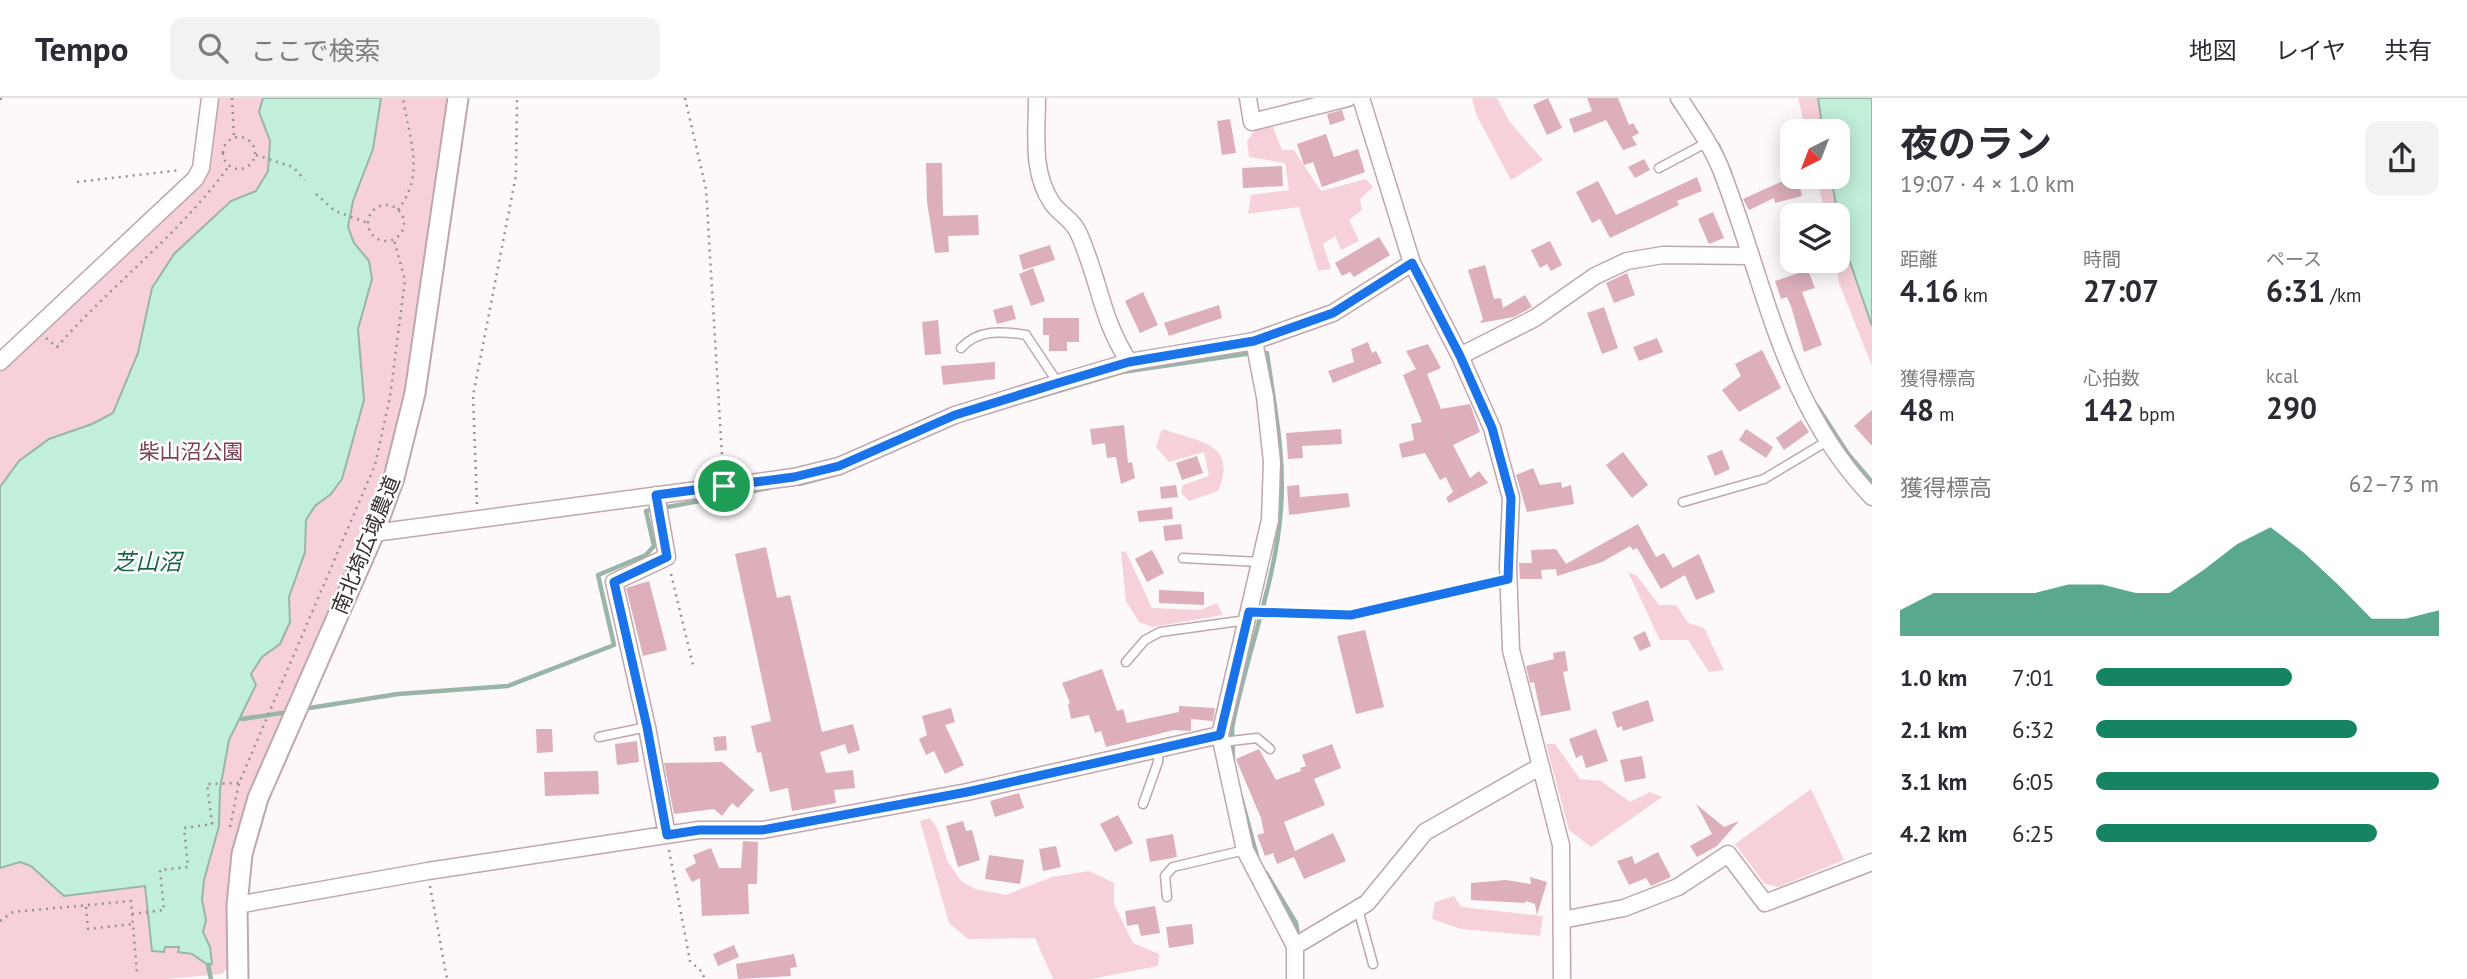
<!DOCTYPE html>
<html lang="ja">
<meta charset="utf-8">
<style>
:root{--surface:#fff;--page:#f2f2f3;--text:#2b2b33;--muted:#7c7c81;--line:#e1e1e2;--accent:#168462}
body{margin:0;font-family:"PT Sans","Noto Sans JP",sans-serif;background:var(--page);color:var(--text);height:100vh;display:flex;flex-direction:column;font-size:26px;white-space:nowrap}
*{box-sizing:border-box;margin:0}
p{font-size:23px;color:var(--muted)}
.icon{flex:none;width:38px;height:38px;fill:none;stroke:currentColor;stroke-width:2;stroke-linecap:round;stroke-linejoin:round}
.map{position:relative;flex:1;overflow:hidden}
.panel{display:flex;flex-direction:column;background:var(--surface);width:595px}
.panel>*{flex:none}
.needle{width:46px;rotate:222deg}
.fabs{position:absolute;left:1780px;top:21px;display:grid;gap:14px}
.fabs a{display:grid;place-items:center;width:70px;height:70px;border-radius:14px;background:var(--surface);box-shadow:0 4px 18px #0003;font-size:35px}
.pin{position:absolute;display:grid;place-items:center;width:60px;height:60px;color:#fff;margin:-30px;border:4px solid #fff;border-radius:50%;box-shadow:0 2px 7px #0007}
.round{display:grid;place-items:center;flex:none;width:74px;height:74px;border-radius:14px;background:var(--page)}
.overview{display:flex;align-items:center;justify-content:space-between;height:119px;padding:0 28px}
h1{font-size:38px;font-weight:700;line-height:52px}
.stats{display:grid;grid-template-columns:repeat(3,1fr);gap:10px;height:119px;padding:7px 28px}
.stats div{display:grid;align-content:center}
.stats b{font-size:30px;font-weight:700}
.stats small{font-size:19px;font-weight:400}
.stats p{font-size:19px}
.chart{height:196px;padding:14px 28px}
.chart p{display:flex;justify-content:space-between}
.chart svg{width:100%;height:126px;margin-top:7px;fill:var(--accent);opacity:.7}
ul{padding:0 28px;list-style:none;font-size:23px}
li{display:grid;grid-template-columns:112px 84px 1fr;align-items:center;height:52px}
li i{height:18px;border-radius:9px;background:var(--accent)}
header{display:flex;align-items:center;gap:42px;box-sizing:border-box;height:98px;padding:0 35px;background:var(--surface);border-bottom:2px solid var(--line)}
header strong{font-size:33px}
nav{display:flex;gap:38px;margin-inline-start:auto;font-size:24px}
.search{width:490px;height:63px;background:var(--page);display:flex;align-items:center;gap:18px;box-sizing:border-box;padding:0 24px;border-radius:14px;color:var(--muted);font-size:26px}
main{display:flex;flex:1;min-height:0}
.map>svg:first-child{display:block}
.green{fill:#f7d1da}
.water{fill:#c1efda;stroke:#98b5a7;stroke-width:2}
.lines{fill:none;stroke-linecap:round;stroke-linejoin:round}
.stream{stroke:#98b5a7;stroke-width:4.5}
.building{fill:#dcafbb}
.service-casing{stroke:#bea7ad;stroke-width:11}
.minor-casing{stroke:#bea7ad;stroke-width:19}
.tertiary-casing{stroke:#bea7ad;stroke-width:23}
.path{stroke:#989193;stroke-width:2.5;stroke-dasharray:2 5;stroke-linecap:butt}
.service{stroke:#fff;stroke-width:8}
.minor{stroke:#fff;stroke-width:16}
.tertiary{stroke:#fff;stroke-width:19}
.route-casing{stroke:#fff;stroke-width:14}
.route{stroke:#1a73e8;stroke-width:9}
.labels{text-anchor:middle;stroke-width:5;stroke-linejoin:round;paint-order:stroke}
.park-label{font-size:21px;fill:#7d4154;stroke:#fff}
.street-label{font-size:21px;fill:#382f31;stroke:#fff}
.water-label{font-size:23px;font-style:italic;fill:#17644a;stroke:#fff}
</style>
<header>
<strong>Tempo</strong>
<div class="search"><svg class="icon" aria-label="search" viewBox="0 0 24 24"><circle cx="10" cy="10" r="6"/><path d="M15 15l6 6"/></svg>ここで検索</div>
<nav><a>地図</a><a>レイヤ</a><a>共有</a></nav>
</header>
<main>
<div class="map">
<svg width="1872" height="881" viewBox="0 0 1872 881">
<rect width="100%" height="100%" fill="#fdf8f9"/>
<path class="green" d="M215,0h235l-51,341 -22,64 -116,267 -30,194 -9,10 -55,5h-167v-609l206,-197z
M1472,0h25l12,23 34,39 -32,20 -35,-66z
M1798,0h20l5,33h-17z
M1272,27l10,25h12l27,41 45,-12 7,8 -13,12 2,11 -13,10 10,21 -18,9 -6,-14 -12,8 8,25 -13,2 -19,-64 -51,7 3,-19 38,-5 -4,-27 -36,-6 -2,-16 8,-11z
M1817,79h14l11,62 30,87v40l-33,-83 -4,-22h3v-46h-13z
M1162,331c35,12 77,14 56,62l-29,10 -8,-8 2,-8 26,-9 -5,-24 -35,10 -13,-15z
M1121,453l5,1 26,56 48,2 17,-7 6,12 -71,12 -13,-5 -13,-21z
M1628,474l9,4 22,29h17l12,18 16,5 20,42 -15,2 -21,-32h-28z
M1546,646h9l25,35 21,2 29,21 20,-10 12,5 -71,50 -22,-17z
M1811,691l33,71 -66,27 -13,-3 -30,-40z
M930,720l7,10 10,32 14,21 14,8 31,6 46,-18 37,-6 25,12v21l19,39 26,11 -1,12 -67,13h-38l-18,-41 -67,1 -19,-16 -29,-102z
M1454,798l7,11 82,9 -3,20 -79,-7 -29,-10 3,-17z"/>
<path class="water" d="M263,0h118l-8,51 -20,52 -5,26 6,16 15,18 3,18 -14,50 6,71 -22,79 -11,15 -16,12 -9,14 -1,32 -16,45 1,25 -10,22 -18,13 -11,17 5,11 -27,55 -9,49 -1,37 -15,54 -2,20 4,20 -3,12 7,15 2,17 -4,1 -16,-11 -14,-2 1,-5h-14l-1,5 -12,-1 -7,-65 -81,10 -33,-30 -11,-4 -20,6v-381l19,-26 30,-22 43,-15 21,-11 25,-60 14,-65 22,-34 57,-53 25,-10 12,-20 2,-30 -11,-29z
M1818,0h54v228l-30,-87 -11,-62h7v-46h-15z"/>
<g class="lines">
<path class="stream" d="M1718,47l12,27
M1028,302l94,-28 130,-19
M1817,308l31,48 24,28
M799,386l42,-11
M303,611l95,-15 110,-8 106,-41 -16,-70 48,-20 8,-9 -8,-35 123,-23
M242,621l46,-7
M1233,660l-1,-30c14,-73 44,-146 49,-220 4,-52 -7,-104 -14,-155h-6
M1241,699l17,63
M1266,775l30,50 3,17
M208,867l3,14"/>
</g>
<path class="building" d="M1548,0l14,30 -15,7 -14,-30z
M1587,0h31l11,27 4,-2 6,10 -7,4 5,8 -14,5 -17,-30 -32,13 -5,-14 23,-8z
M1342,12l3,10 -15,5 -3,-11z
M1230,21l6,34 -14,2 -5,-34z
M1326,36l8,23 24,-8 7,23 -43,15 -9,-25 -9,3 -7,-21z
M1644,61l6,11 -15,8 -7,-11z
M926,65h16l1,53 35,-1 1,20 -31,1 1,16 -14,1 -8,-51z
M1282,68l1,20 -40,2 -1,-20z
M1697,79l5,14 -25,10 2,4 -69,33 -10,-19 -8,4 -16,-31 22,-11 18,34z
M1798,81l4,17 -27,7 -1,-5 -25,12 -6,-11 40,-18z
M1713,114l11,26 -15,6 -11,-25z
M1379,139l11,18 -36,22 -4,-5 -8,4 -7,-13z
M1550,143l12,24 -11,6 -4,-7 -7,4 -9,-18z
M1050,147l5,15 -32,10 -4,-15z
M1485,167l9,34 7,-1 2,10 22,-13 7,12 -18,10 -34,6 3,-4 -15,-49z
M1033,170l12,33 -14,5 -12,-32z
M1808,172l7,18 -13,4 20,53 -18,7 -13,-46 -4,-9 -6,2 -6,-18z
M1627,175l8,22 -21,8 -8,-20z
M1143,194l15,33 -18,8 -15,-32z
M1012,207l4,14 -19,5 -4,-14z
M1219,207l3,13 -53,18 -5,-13z
M1604,209l14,41 -16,6 -15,-41z
M1043,220h36v24h-12v9h-18v-16h-6z
M938,222l3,34 -16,1 -3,-33z
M1657,240l6,14 -24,9 -6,-14z
M1368,244l4,11 4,-2 6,12 -49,20 -5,-12 26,-9 -3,-13z
M1428,246l13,24 -14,6 14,35 29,-5 10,28 -27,13 17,33 9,-7 9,12 -39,20 -3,-5 7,-6 -7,-15 -6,3 -15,-27 -23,5 -3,-14 15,-4 -3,-16 11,-2 -19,-47 13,-6 -10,-18z
M1762,252l19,38 -42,24 -17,-22 19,-14 -6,-12z
M995,264v17l-52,6 -2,-19z
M1872,312v36l-18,-20z
M1801,322l8,12 -25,18 -8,-12z
M1124,327l4,38 4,-1 3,16 -14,6 -5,-27 -9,1 -2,-15 -13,2 -2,-16z
M1341,331l1,15 -40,2 1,12 -15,1 -2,-26z
M1746,331l27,18 -7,11 -27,-18z
M1722,352l8,19 -15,7 -8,-20z
M1623,354l25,33 -16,13 -26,-33z
M1197,358l6,17 -21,7 -6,-17z
M1533,370l7,17 21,-3 1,6 9,-3 3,19 -47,8 -11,-37z
M1176,387l2,12 -17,2 -1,-12z
M1299,387l1,12 48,-4 2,14 -61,8 -2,-29z
M1172,409l1,12 -34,3 -2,-11z
M1181,426l2,15 -18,2 -2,-15z
M1638,426l18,33 8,-4 9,15 26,-14 16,38 -19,8 -11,-25 -24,14 -24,-41 -4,2 -3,-4 -28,16 -45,14 -1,-7 -15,1 1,9h-22l-1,-16h13l-1,-13 25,-1 10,15z
M766,449l11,51 13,-3 32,137 31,-8 7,26 -12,4 -3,-10 -25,8 6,21 27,-3 2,18 -21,2 2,13 -44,8 -4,-23 -18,4 -9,-40 -4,1 -6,-27 20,-5 -36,-167z
M1152,452l12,23 -17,9 -12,-23z
M649,483l18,69 -24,6 -17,-68z
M1159,492l45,2v13l-45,-2z
M1365,532l19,77 -28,7 -19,-78z
M1645,533l6,15 -11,5 -7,-14z
M1565,553l3,20 -5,1 8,38 -30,6 -7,-34 -4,1 -4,-17 28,-7 -1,-6z
M1102,571l15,42 6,-2 4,14 52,-11v-6l36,2 -2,13 -22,-2v12l-17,-1 -68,17 -5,-16 -6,2 -6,-18 -18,4 -3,-15 2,-1 -8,-20z
M1648,602l6,21 -31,10 -1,-5 -5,2 -5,-16z
M951,610l4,14 -10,3 19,40 -19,9 -11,-23 -8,4 -7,-16 8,-4 -5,-19z
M536,631h16l1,23 -16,1z
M1596,631l12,32 -22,7 -4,-13 -6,3 -7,-19z
M726,638l1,14 -12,1 -2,-14z
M637,643l2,21 -22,3 -2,-21z
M1332,646l9,24 -27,11 11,26 -41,17 11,29 38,-18 13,28 -42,18 -10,-22 -17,7 -4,-11 -8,3 -8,-21 7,-2 -3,-15 -25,-59 23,-10 17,31 25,-9 -1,-3 6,-2 -4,-11z
M1642,658l4,22 -21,4 -5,-22z
M722,664l32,28 -16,18 -6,-5 -10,13 -8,-7 -40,5 -10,-51z
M598,673l1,23 -54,2 -1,-24z
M1019,695l5,15 -29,9 -5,-16z
M1696,706l28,23 15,-6 -22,25 -20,11 -7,-11 22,-12z
M1118,717l15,28 -18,9 -15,-28z
M963,723l3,10 6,-1 8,30 -22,7 -12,-41z
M1173,736l4,23 -27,5 -4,-23z
M743,743l15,1 -1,42h-9l1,30 -47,2 -2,-38 -8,4 -7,-13 11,-6 -3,-8 18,-7 8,20h22z
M1056,748l5,21 -18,4 -4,-22z
M1658,754l13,25 -20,9 -5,-8 -17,7 -12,-24 15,-5 3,8z
M989,757l35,5 -4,24 -35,-5z
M1530,779l17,5 -10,33 -2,-11 -9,-3 -1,2 -54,-3v-17l35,-3 25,4z
M1155,808l5,27 -19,3 -3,-12 -11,2 -2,-15z
M1192,826l2,20 -25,4 -3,-21z
M734,847l5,12 -21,9 -5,-12z
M794,856l3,13 -7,1 1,8 -53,3 -2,-15z"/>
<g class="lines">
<g class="service-casing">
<path id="service" d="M1659,70l47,-25
M961,250c17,-19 41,-17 65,-13l32,48
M1683,404l81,-23 65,-39
M1183,460l77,4
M1126,564l19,-22 15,-8 87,-12
M599,639l48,-10
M1222,644l35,-4 13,11
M1143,706l15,-42 1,-13
M1167,799l-2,-21 8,-9 72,-17
M1358,811l15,55"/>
</g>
<g class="minor-casing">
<path id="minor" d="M1037,0c0,36 -6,74 15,105 6,9 17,15 23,24 5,7 8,17 11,25 16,42 17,69 43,110
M1248,0l4,24 96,-24
M1361,0l51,165 48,93 32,72 19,70 -3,68 3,84 50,195 1,134
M1679,0c15,23 33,48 43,74 44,114 61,232 150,325
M1254,243l11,56 7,65 -2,58 -50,215 25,115 50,96v33
M1460,258l75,-38 60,-42 32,-15 36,-6 86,1
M0,264l195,-183 6,-11 9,-70
M656,397l11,62 -53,25 33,145 20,108
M374,435l420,-56 45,-11 116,-51 103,-32 71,-21 125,-21 79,-28 79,-50
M237,807l191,-34 271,-41h64l204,-38 253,-57
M1562,822l62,-12 54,-21 50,-33 37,49 107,-41
M1295,848l72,-43 58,-71 116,-66"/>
</g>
<g class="tertiary-casing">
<path id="tertiary" d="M238,881l-1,-74 5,-51 16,-56 116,-265 20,-55 21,-85 43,-295"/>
</g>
<path class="path" d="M232,0l2,40
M685,0l21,91 17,283
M0,1l4,-1
M223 55a16 16 0 1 1 32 0a16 16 0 1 1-32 0Z
M256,57l37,12 12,13
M77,84l104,-12
M316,96l19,17 33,12
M368 125a18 18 0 1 1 36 0a18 18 0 1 1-36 0Z
M398,112c28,-37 11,-71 5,-112
M46,240l11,9c54,-62 123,-113 172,-181
M477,406l-4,-108 43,-221 1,-77
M671,476l23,95
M1264,514l87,3 141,-32
M230,729l9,-44 136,-318 15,-68 15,-117 -11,-40
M669,752l21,111 13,12 1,6
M430,788l17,93
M86,809l2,22 45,-5
M132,816l32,-4 -4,-40 28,-3 -4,-39 28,-4 -5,-40 32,-1
M0,823l13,-9 118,-11 6,73"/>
<use href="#service" class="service"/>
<use href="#minor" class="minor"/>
<use href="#tertiary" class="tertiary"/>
</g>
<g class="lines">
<g class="route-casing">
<path id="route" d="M1412,165l48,93 32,72 19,70 -3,81 -157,36 -102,-3 -29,123 -253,57 -205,38h-63l-32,5 -20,-108 -33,-145 53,-25 -11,-62 138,-18 45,-11 116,-51 103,-32 71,-21 125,-21 79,-28z"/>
</g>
<use href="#route" class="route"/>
</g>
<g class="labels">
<g class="park-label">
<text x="191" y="361">柴山沼公園</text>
</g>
<g class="street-label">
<text transform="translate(366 447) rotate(-68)" y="7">南北埼広域農道</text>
</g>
<g class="water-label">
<text x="147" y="472">芝山沼</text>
</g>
</g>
</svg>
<div class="fabs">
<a><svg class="needle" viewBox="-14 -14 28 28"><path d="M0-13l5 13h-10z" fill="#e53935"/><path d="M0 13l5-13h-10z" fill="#7c7c81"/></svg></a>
<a><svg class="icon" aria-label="layers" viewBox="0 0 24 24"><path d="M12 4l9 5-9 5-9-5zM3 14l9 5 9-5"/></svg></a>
</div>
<div class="pin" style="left:724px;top:388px;background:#1e9e55"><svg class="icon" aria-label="arrive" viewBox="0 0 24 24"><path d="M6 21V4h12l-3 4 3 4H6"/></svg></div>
</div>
<section class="panel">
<div class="overview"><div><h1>夜のラン</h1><p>19:07 · 4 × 1.0 km</p></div><a class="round"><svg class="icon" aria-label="share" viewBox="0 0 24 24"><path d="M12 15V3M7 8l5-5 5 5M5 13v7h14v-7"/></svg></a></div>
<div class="stats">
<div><p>距離</p><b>4.16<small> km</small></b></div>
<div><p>時間</p><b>27:07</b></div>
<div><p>ペース</p><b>6:31<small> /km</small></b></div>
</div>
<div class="stats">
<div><p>獲得標高</p><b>48<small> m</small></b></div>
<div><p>心拍数</p><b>142<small> bpm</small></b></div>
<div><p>kcal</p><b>290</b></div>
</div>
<div class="chart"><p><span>獲得標高</span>62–73 m</p>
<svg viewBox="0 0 160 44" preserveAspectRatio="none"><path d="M0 44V35L10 29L20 29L30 29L40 29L50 26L60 26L70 29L80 29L90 21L100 12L110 6L120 15L130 26L140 38L150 38L160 35V44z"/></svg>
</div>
<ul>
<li><b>1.0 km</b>7:01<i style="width:57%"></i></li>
<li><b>2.1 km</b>6:32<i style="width:76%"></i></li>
<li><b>3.1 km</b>6:05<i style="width:100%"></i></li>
<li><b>4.2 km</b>6:25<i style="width:82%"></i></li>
</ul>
</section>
</main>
